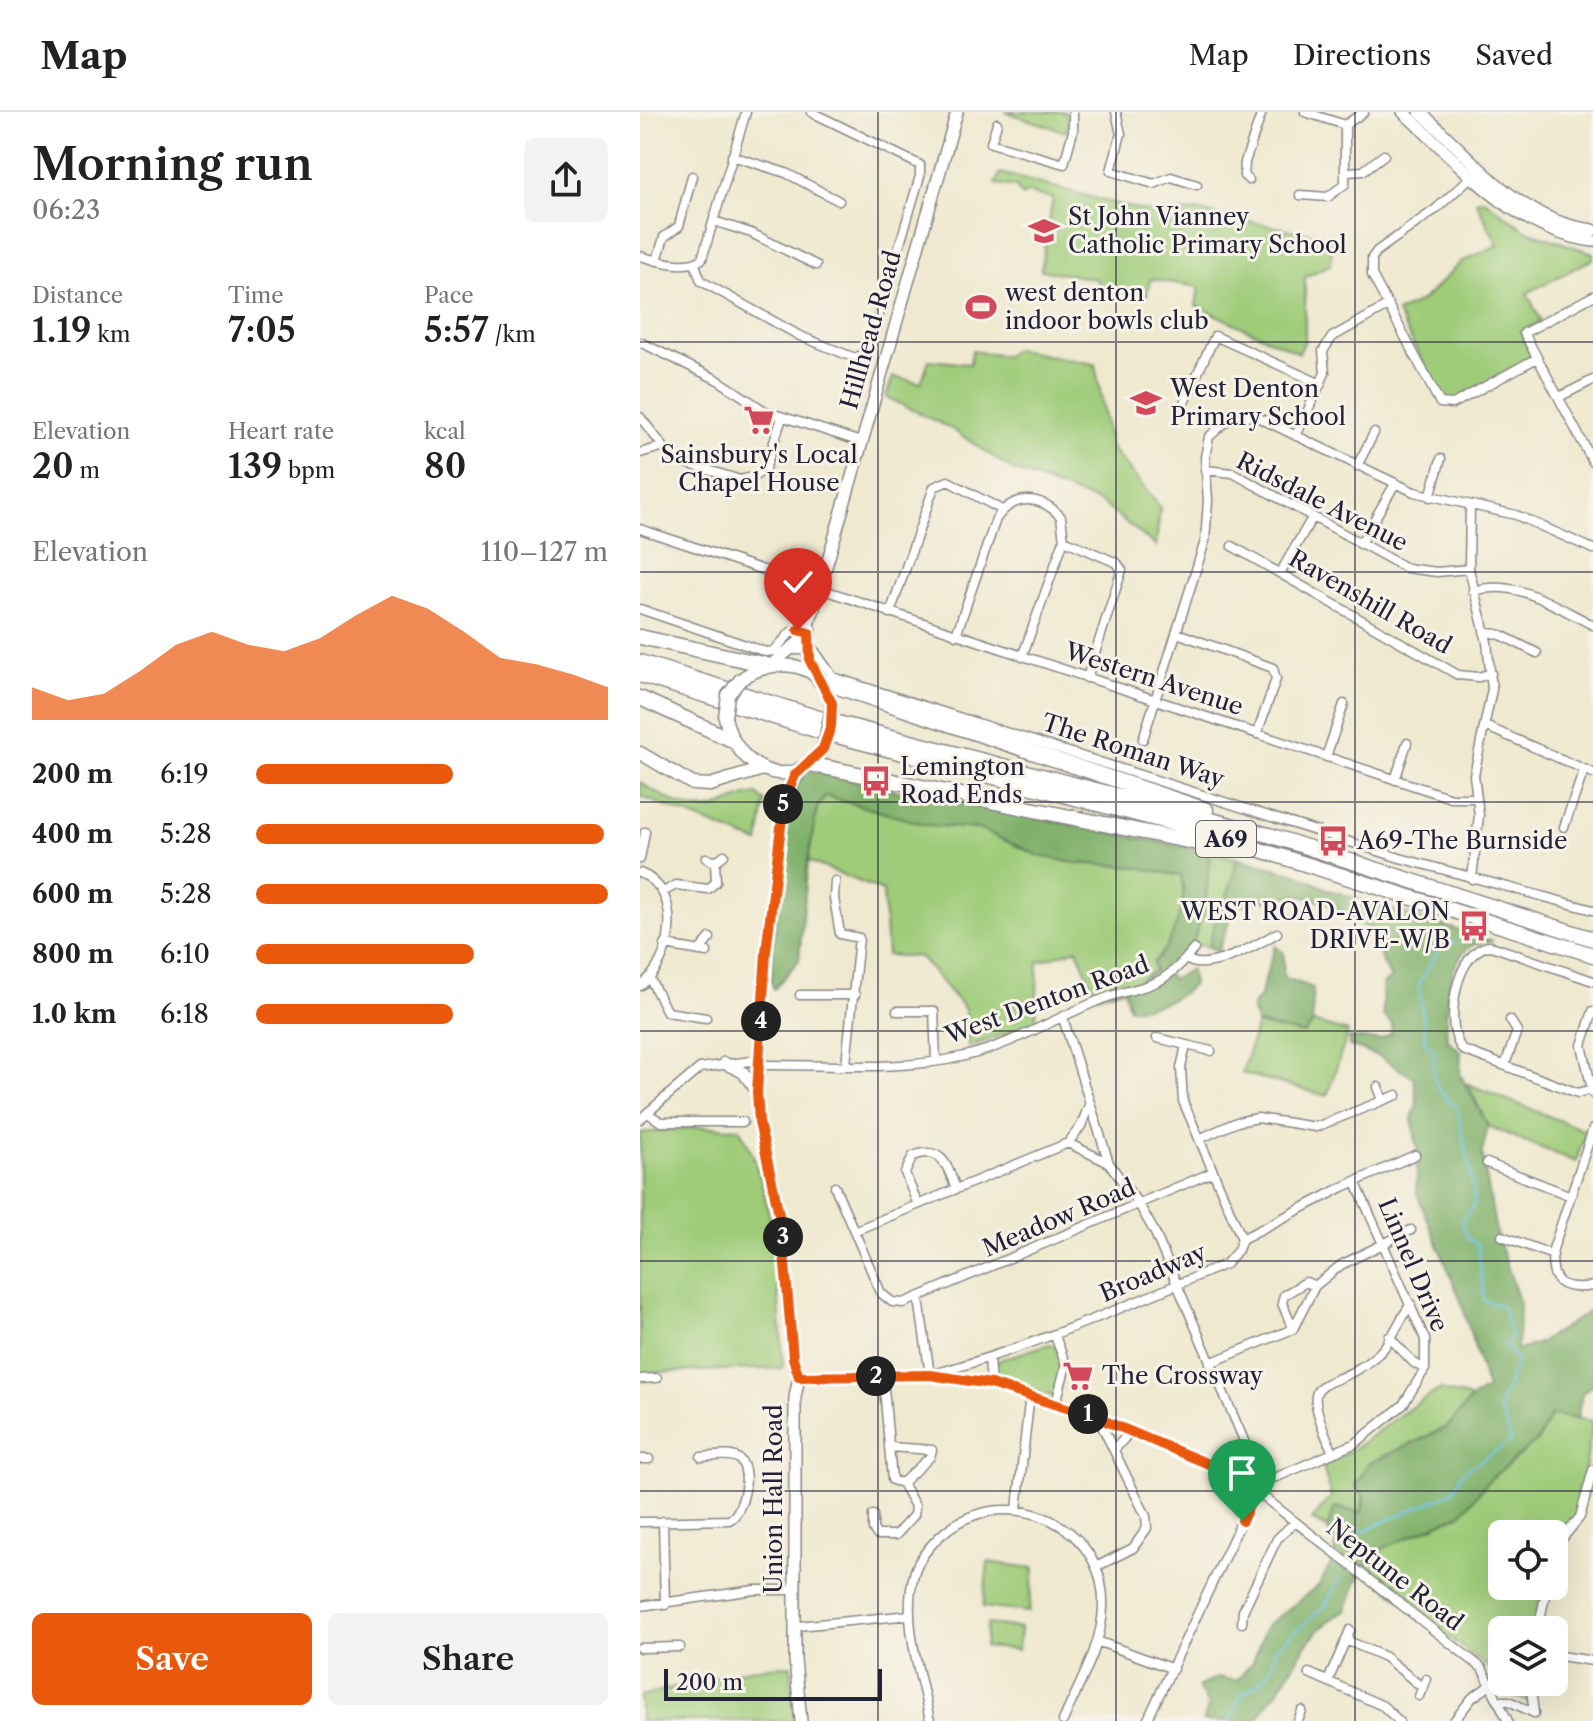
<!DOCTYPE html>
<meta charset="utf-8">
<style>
:root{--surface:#fff;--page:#f2f2f2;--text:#222;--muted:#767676;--line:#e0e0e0;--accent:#ea580c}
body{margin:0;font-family:"Libre Caslon Text",serif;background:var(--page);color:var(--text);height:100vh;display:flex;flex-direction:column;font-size:30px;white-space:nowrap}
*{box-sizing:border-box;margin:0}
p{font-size:26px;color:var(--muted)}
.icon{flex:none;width:44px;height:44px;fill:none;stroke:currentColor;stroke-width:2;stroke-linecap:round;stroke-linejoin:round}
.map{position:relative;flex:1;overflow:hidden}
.drawer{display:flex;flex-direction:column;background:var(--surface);width:640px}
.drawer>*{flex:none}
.tools{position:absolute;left:848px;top:1408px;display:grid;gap:16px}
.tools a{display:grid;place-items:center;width:80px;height:80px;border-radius:12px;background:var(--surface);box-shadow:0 8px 32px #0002;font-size:40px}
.scale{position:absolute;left:24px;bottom:20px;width:218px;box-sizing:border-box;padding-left:8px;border:4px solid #22223b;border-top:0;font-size:22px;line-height:28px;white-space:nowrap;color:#22223b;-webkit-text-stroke:6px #f7f3e8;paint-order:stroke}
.pin{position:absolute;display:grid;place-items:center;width:68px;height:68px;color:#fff;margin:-82px -34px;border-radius:50% 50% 50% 0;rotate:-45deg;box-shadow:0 0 8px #0007}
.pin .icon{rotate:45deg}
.km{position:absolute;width:40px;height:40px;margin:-20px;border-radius:50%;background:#222;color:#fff;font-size:22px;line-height:40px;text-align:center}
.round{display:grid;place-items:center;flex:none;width:84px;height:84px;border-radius:12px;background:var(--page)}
.summary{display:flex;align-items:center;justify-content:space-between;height:136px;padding:0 32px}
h1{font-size:44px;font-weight:600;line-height:60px}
.stats{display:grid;grid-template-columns:repeat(3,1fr);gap:12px;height:136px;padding:8px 32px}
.stats div{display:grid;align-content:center}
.stats b{font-size:34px;font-weight:600}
.stats small{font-size:22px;font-weight:400}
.stats p{font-size:22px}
.chart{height:224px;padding:16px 32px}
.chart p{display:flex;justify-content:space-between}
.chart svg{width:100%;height:144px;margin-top:8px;fill:var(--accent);opacity:.7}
.action{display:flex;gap:16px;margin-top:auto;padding:16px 32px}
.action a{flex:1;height:92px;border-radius:12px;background:var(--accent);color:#fff;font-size:32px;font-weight:600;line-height:92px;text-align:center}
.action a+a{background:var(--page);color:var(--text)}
ul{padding:0 32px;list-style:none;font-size:26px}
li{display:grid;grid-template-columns:128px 96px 1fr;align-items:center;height:60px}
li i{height:20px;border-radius:10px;background:var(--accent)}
header{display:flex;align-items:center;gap:48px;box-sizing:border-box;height:112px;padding:0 40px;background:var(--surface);border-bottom:2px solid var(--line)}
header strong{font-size:38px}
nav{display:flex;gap:44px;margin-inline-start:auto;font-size:28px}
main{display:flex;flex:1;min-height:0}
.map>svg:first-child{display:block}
.green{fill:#9fcc79;stroke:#60775a;stroke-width:2}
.forest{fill:#7fb069;stroke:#506952;stroke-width:2}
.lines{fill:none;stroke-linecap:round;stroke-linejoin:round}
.stream{stroke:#66c3e4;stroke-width:2}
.minor-casing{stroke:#888685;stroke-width:11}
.tertiary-casing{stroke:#888685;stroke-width:14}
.secondary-casing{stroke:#888685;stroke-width:15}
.trunk-casing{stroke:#888685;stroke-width:17}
.minor{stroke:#fff;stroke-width:8}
.tertiary{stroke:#fff;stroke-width:11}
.secondary{stroke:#fff;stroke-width:12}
.trunk{stroke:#fff;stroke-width:14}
.secondary-bridge-casing{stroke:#888685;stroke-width:15;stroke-linecap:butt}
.secondary-bridge{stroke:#fff;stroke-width:12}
.route-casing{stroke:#fff;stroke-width:16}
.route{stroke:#ea580c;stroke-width:10}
.grid{fill:none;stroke:#22223b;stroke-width:2;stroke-opacity:0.55}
.labels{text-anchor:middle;stroke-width:6;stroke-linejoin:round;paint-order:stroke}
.shield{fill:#f7f3e8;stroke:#62616f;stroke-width:2}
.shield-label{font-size:22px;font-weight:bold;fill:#22223b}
.poi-label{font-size:24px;fill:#22223b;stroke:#f7f3e8;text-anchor:start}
.street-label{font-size:24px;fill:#22223b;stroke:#f7f3e8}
</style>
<header>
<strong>Map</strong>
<nav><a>Map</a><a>Directions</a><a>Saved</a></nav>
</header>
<main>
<section class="drawer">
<div class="summary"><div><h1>Morning run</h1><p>06:23</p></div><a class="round"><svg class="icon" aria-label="share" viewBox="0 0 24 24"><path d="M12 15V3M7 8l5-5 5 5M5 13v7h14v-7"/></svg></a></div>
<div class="stats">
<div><p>Distance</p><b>1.19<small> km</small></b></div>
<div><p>Time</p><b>7:05</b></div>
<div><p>Pace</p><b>5:57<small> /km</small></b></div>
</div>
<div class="stats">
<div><p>Elevation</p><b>20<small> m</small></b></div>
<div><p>Heart rate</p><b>139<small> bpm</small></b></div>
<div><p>kcal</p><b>80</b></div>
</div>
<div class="chart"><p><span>Elevation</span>110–127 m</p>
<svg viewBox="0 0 160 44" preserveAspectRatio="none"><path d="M0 44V34L10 38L20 36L30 29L40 21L50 17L60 21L70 23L80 19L90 12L100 6L110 10L120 17L130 25L140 27L150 30L160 34V44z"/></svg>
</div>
<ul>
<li><b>200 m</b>6:19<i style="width:56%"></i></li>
<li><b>400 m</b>5:28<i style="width:99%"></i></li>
<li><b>600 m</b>5:28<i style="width:100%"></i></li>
<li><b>800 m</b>6:10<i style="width:62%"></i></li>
<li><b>1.0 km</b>6:18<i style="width:56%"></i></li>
</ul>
<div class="action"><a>Save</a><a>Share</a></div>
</section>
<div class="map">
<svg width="953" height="1609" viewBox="0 0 953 1609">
<rect width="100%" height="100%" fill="#f7f3e8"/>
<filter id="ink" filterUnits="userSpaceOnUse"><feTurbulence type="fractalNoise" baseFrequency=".0125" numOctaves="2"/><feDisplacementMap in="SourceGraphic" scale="16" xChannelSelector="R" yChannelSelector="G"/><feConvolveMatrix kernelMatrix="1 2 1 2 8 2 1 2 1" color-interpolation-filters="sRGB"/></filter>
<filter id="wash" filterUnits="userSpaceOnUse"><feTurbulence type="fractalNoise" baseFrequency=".006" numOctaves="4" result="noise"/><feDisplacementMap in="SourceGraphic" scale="32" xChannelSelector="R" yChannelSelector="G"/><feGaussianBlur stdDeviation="1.8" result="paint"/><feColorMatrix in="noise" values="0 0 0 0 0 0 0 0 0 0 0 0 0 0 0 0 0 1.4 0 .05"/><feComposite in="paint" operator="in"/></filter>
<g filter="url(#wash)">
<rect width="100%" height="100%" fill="#efe9cf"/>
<path class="green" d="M365,0h60l4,9 -3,11z
M360,61l151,40 46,-2 135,27 -1,26 -26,13v63l-6,13 -103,-47 3,-19 -49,-8 -3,16 -46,-7 -5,-9 -55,-9 12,-72 -27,-5 -4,3 -6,-9 -20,-3z
M843,87l44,32 66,22v6l-66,34 14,28 -20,11 11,23 -5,5 -74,41 -11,-2 -45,-86 26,-13 38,-38 37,-17 -22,-44z
M374,237l81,15 16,84 49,59 -4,39 -55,-43 -88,-33 -63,-42 -64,-31 7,-20 28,6 8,-23 41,4 2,-13 33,5z
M0,670c23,15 54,36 81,24 13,-5 21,-10 36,-12l8,8 -6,41 -119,-47z
M186,684l101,29 52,4 61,27 35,7 62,4 44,9c8,26 -9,69 -28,87l2,7 -31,19 -28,7 -19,-47 -39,13 -2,61 -68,24 -3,-38 -45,-52 -33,-2 -4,-64 -75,-30 9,-53z
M570,740l26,6c-1,34 -23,57 -27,89l-17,-3 13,-35z
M672,910l36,10 -21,64 -85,-23 15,-49 21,6 34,-5z
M828,972l118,47 -10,31 -88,-36z
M61,1015l38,1c37,58 40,171 44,240l-143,5v-240z
M409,1232l7,3 4,10 -2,32 -7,7 -55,-17 -1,-14 4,-5z
M801,1277c10,7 20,4 30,10l-24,28 -79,37 -7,50 -25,-7 -9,21 -15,-8 19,-23 -8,-31c44,-21 76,-55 118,-77z
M911,1302l42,7 -16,97 -23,25v-9h-52v52h41l-10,44h-31v52h23l4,20 -27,-9 -11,-23 -128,-100 20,-22 78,-34 29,-35 48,-39z
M348,1450l46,6 -5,44 -46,-5z
M347,1512l33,4 -2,22 -33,-3z
M151,1553l4,56h-155v-25l108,-27z"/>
<path class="forest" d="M167,659l22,1 35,12 346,68 -5,57 -13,35 -27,29 8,6 18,-10 2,16c-19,17 -39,22 -64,23l-5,-19 31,-18 -2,-8c19,-18 36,-61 28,-87l-44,-9 -62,-4 -35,-7 -61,-27 -52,-4 -101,-29 -9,12 -9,53 -9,99 -25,29 -3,-8c4,-49 5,-176 36,-210z
M596,746l63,17 30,15 164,51c-10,1 -22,2 -29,11 -18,20 -19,62 -17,87l14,13 -1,22 28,52 -6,26 14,81 24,71 -3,47 24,-9 52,-33v75l-11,10 -5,25 -26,-4 -13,25 -48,39 -29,35 -78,34 -12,10 -14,23 -11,30c-30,13 -46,43 -61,69 -8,14 -20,25 -29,41h-53l6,-16 -11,-18 20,-10 18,4 17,-19 13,-36 53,-41 13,-23 4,-19 -9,-15 8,-21 26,6 4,-15 -10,-12 13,-22 79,-37 24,-28 16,-10 -26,-88 -45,-110 2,-39 -6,-33 5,-16 -3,-25 -36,-22 -29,-10v-8l31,2 11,-6 1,-10 -9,-9 -1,-30 9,-7 -11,-21 1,-25 -26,-9 -28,-20 -31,-8 -61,11 -17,45 -9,-4c4,-32 26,-55 27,-89z
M635,834l9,7 -1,24 30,11 -1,37 -8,9 -47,-10 -5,-17 8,-11z"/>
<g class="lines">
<path class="stream" d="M709,1425l104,-45 10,-20 48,-31 -12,-34 18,-46 -12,-15 6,-9 -9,-31 -18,-6 -6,-54 -10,-8 -7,-18c4,-4 11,-10 13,-15 3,-9 -14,-82 -17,-97 -21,-16 -27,-30 -22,-57l-10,-9c0,-21 -5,-40 -6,-60 14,-17 13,-32 36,-40
M590,1609l12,-28c19,-8 32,-22 32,-43l51,-44 15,-27"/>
</g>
</g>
<g filter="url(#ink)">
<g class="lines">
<g class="minor-casing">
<path id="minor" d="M476,0l5,22 -10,37 43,13 17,-7 26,8
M665,0l40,13 19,-13
M357,11l-6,20 73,21 9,-33v-19
M92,44l54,17 53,28
M707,60l16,-1 21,-16
M832,64l-36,33 -59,42 -5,7v17l68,128 13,1 84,-46
M609,68l-5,-4 1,-14 17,-50
M660,83l28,2 17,-13v-59
M74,109l37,12 65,32
M0,144c18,5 45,14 62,3l44,-147
M17,149l7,-24 15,-11 13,-50
M55,152l6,17 99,55 55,22 13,-6 52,-176v-11l-109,-53
M953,184l-69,37 69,129
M0,230l78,38 47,31 96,31
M919,285l34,-17
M542,295l33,-71 106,48
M0,305l33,42 67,21 15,-4 10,-7 17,-51
M656,324l29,-63 -2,-22 9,-14 57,-32
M0,341l21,-6
M717,354l17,-33
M565,358l28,3 173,95 31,4 32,-3
M790,385l11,-38
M830,394l-1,63 18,73 5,47 -18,86 5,40 -7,64
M0,417l811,269h26
M720,432l35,-60
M592,434l226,129 21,2 12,-4
M640,461l32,-55
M833,479c44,-13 81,15 120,34
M0,497l126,43 8,-1 17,-19 18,1
M250,501l44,-126 14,-6 54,29
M844,519l17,4 36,18
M537,521l96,35 3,11 -19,55
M316,523l40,-116c18,-26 45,-24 65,-2l3,23
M153,538h21l19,27 567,181 193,52
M382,545l42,-117 53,23 5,7 -35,108
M845,614l108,47
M503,627l62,-198 3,-40 -3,-44 4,-20 21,-19 25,-2 159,76 102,23 77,34
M686,645l18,-53
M755,668l12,-37
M924,715l20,-57
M66,746l9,4 9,-7
M0,747l5,-27
M0,761c45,17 33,91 0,113
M195,769l-1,17 6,36 19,4 -13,126
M23,780l13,-7 32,4 8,-7 -1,-20
M25,833l42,7
M59,839l11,-13
M546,847c20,15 71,-14 91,-26
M10,867l17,33 39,6
M160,883h55
M257,899h37l2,49
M953,899l-11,34 11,49
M423,906l46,145 31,43 15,27 105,245 17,-1 79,-34 47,-38 22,-36v-30l-70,-158
M517,926l54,13
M546,933l-5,23 2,33 59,138
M118,953c67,-1 142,7 207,-9 46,-11 87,-36 130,-54 47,-20 61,-6 99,-53
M865,953l12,-34 -7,-11
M738,975l5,13
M952,977l-14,4 -115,-43c-21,-22 -7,-103 28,-104l102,35
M9,1002l12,8h82
M0,1007l60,-51 58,-8
M953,1017l-40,120c-4,33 7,42 40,37
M559,1027l38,-17 21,-4 58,9 81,-32
M428,1031l41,20
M847,1051l84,33
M195,1075l46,106 11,9 12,1 309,-131
M278,1093l-13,-32 8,-17c29,-11 34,9 43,33
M214,1119l214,-88 13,-17 8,-21
M862,1124l51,19
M279,1187l11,76c103,-28 198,-70 296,-111l12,-14 4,-11 101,-52 72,-32
M653,1217l-11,-26 2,-8 22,-13 9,4
M415,1224l11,29 -10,38
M749,1225l25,26 11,6
M349,1246l2,26
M570,1251l83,-34 22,-43 26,-21 70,-35
M159,1265l131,-2 61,9 65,19 163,63 37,25 226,177 26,53
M0,1267l17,-1
M249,1335l43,3 -2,7 -28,26
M474,1338l17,-19
M693,1341c-39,-91 -7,-53 44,-98 13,-10 23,-37 34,-51
M0,1347h9
M595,1363l17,-17
M377,1397l13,-115
M233,1403v14l4,6h19l18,-20 1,-9 -13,-23 -10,-3 -9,-104
M23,1409l2,84
M0,1410l89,-2c15,-7 23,-48 11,-60 -8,-8 -29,-3 -39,-3
M914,1437l26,-32 13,-47
M456,1455l37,-19 14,-20 -1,-12 -48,-98
M0,1494l115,-16h41
M602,1511l1,-12 34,-72 18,-17
M158,1514l112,-11
M898,1518l9,-44
M706,1528l39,17 38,31
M457,1529l76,28
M0,1536l40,-1
M914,1543l39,6
M669,1561l74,33 16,15
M688,1569l22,-51
M890,1570l4,31
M779,1584l7,-17
M859,1589h10l25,12
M290,1609c-9,-46 -30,-103 -15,-150 4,-13 14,-24 24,-34 60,-58 167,-17 164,70 -1,40 -25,78 -40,114
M507,1609l111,-235
M658,1609l4,-10
M814,1609l18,-23 20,-14"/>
</g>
<g class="tertiary-casing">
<path id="tertiary" d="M763,0c58,51 108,118 190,129
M780,0c54,47 97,109 173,118
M170,516l-1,28 7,22
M132,552l27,-22 14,-30 144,-500
M160,656l-16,33 -18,151 -9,140 2,30 23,106 11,130 6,19 -4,20v263l6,61
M84,951l19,9 14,19"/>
</g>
<g class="secondary-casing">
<path id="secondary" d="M100,568c32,-25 87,-20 92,28
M85,605c10,50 64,80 98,32
M0,641l53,31 17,1 53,-16"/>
</g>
<g class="trunk-casing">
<path id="trunk" d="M0,525l127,28
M0,550l182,57 447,116 324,104
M0,563l182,57 372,97 399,126
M180,569l386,129
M0,586l90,41
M169,652l418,85"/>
</g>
<use href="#minor" class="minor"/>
<use href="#tertiary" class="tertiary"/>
<use href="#secondary" class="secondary"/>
<use href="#trunk" class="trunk"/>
<g class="secondary-bridge-casing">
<path id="secondary-bridge" d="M85,605l3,-22 12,-15
M183,637l9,-41"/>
</g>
<use href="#secondary-bridge" class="secondary-bridge"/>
</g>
</g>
<g class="lines" filter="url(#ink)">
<g class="route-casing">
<path id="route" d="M158,518l11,3 1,28 22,42 -1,23 -8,23 -28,26 -11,26 -18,151 -9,140 2,30 23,106 11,130 6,19 131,-2 61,9 107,34 137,57 21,16 -14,30"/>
</g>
<use href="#route" class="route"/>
</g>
<path class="grid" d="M238,0v1609M476,0v1609M715,0v1609M0,230h953M0,460h953M0,690h953M0,919h953M0,1149h953M0,1379h953"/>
<defs>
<g id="school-bare" transform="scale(2.4)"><path d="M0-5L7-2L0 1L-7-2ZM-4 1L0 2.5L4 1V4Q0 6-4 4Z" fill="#d1495b" stroke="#f7f3e8" stroke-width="2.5" paint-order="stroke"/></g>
<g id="stadium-bare" transform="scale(2.4)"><path d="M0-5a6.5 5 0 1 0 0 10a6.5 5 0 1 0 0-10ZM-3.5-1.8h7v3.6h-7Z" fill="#d1495b" stroke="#f7f3e8" stroke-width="2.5" paint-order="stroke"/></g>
<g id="supermarket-bare" transform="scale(2.4)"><path d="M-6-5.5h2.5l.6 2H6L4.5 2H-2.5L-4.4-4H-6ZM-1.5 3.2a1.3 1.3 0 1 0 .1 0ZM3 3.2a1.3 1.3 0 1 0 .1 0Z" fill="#d1495b" stroke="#f7f3e8" stroke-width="2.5" paint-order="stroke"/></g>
<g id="bus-bare" transform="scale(2.4)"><path d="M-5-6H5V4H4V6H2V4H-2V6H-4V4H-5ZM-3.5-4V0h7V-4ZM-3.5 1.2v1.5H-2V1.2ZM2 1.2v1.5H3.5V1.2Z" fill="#d1495b" stroke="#f7f3e8" stroke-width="2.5" paint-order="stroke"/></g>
</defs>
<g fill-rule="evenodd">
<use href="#school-bare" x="404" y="119"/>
<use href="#stadium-bare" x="341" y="195"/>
<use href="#school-bare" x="506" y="291"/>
<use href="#supermarket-bare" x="119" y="308"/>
<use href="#bus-bare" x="236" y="669"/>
<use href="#bus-bare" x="693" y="729"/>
<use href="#bus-bare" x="834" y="814"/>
<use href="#supermarket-bare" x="438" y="1264"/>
</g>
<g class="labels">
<rect class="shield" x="556" y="709" width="60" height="36" rx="6"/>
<g class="shield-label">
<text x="586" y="735">A69</text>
</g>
<g class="poi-label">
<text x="428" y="113">St John Vianney<tspan x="428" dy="28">Catholic Primary School</tspan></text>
<text x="365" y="189">west denton<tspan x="365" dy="28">indoor bowls club</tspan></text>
<text x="530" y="285">West Denton<tspan x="530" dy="28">Primary School</tspan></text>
<text x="119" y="351" text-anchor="middle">Sainsbury's Local<tspan x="119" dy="28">Chapel House</tspan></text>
<text x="260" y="663">Lemington<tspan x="260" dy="28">Road Ends</tspan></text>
<text x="717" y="737">A69-The Burnside</text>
<text x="810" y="808" text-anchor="end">WEST ROAD-AVALON<tspan x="810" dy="28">DRIVE-W/B</tspan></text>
<text x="462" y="1272">The Crossway</text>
</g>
<g class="street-label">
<text transform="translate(231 218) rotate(-74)" y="8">Hillhead Road</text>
<text transform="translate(682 390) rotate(27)" y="8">Ridsdale Avenue</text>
<text transform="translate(730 490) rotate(30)" y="8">Ravenshill Road</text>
<text transform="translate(514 567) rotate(18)" y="8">Western Avenue</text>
<text transform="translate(493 639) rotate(18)" y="8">The Roman Way</text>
<text transform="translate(407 888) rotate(-20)" y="8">West Denton Road</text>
<text transform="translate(419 1106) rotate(-23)" y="8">Meadow Road</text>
<text transform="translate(773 1153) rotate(67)" y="8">Linnel Drive</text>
<text transform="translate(513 1161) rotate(-23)" y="8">Broadway</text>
<text transform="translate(134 1387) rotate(-90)" y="8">Union Hall Road</text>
<text transform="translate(755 1463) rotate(38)" y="8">Neptune Road</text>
</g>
</g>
</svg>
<div class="tools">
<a><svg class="icon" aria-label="locate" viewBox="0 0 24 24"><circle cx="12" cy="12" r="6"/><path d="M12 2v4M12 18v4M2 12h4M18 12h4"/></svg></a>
<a><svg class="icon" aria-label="layers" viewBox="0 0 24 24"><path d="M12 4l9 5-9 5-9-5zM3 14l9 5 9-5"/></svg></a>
</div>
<div class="scale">200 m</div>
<div class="pin" style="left:602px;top:1409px;background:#1e9e55"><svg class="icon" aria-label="arrive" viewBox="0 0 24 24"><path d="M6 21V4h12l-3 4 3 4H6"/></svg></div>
<div class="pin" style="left:158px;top:518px;background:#d93025"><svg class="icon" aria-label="check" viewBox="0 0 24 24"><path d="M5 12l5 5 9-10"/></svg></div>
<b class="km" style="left:448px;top:1302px">1</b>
<b class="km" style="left:236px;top:1264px">2</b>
<b class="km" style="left:143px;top:1125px">3</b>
<b class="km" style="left:121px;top:909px">4</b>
<b class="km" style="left:143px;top:692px">5</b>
</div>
</main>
